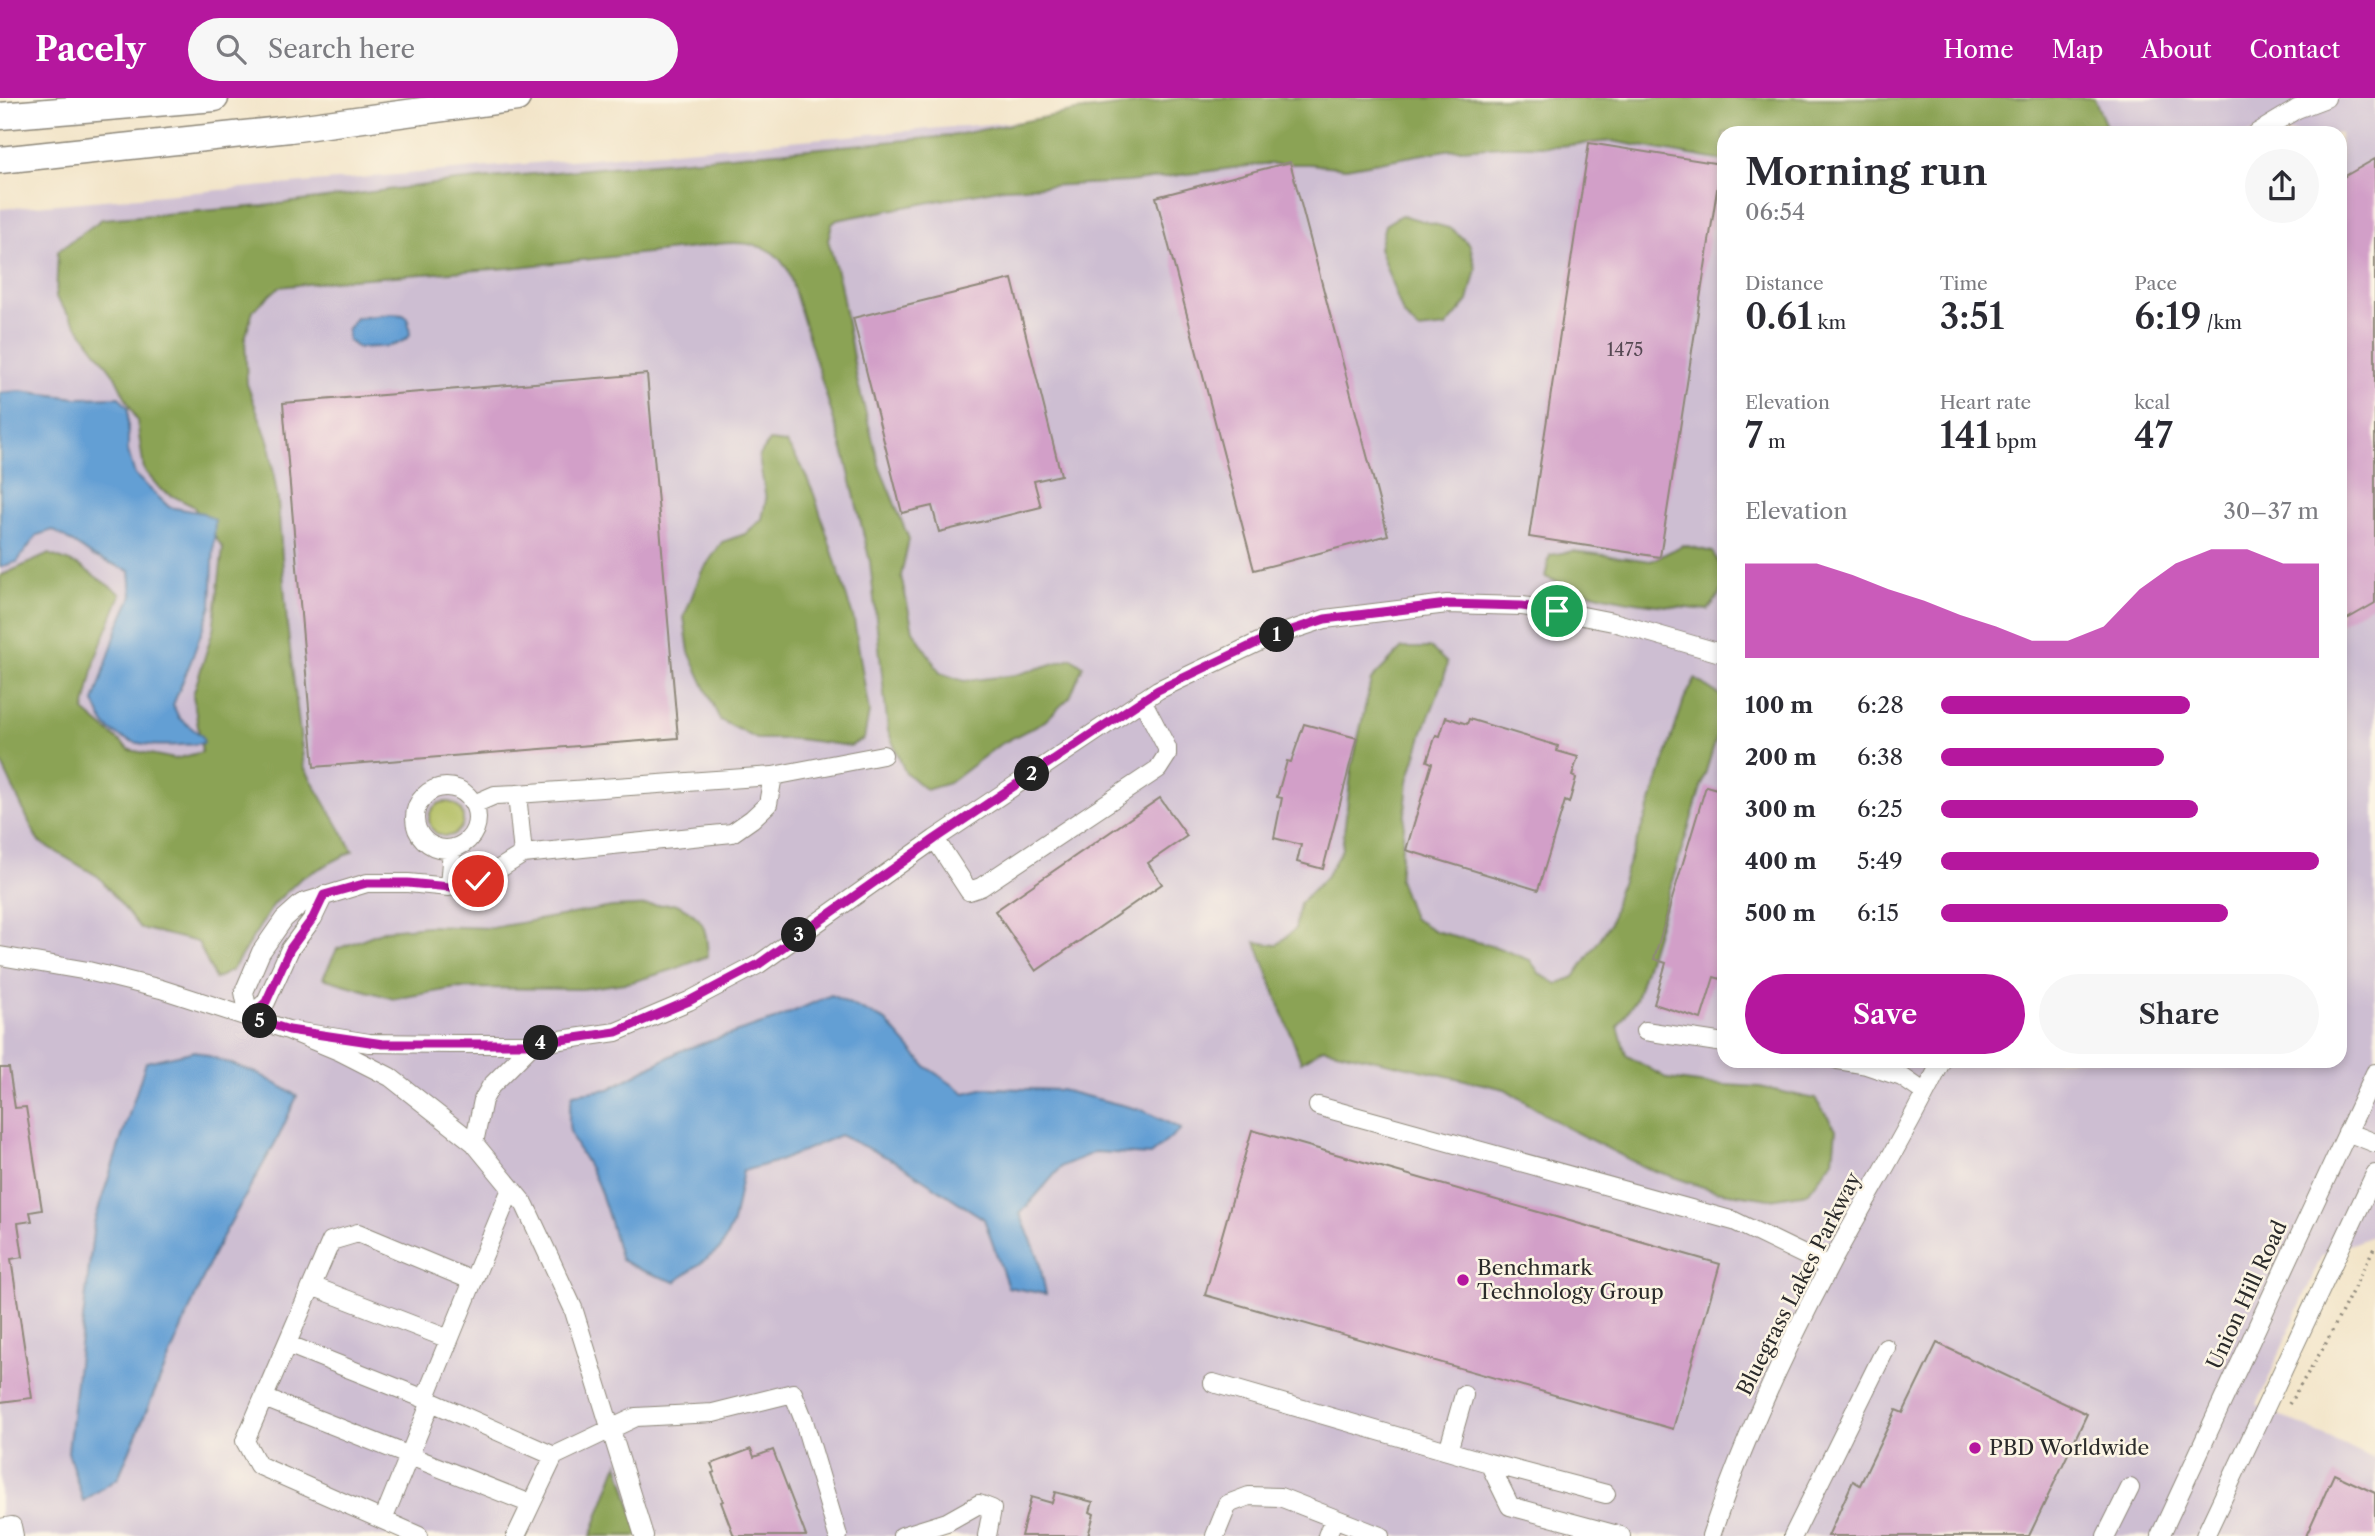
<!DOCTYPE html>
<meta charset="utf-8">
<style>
:root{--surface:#fff;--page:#f7f7f7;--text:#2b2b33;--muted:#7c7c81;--accent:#b5179e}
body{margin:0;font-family:"Libre Caslon Text",serif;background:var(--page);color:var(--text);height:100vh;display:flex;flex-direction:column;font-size:26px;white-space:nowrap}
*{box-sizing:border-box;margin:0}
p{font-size:23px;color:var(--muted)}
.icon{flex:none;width:38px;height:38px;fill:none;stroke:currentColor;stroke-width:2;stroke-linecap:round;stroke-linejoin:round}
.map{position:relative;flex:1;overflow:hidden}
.side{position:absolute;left:1717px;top:28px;width:630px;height:942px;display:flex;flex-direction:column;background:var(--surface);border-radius:21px;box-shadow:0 4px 10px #0003}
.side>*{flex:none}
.pin{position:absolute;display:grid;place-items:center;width:60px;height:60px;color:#fff;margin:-30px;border:4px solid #fff;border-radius:50%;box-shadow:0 2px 7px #0007}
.km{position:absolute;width:35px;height:35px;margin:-18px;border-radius:50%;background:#222;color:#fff;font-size:19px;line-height:35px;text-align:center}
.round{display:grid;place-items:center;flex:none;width:74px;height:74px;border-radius:37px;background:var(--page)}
.headline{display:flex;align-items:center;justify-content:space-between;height:119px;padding:0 28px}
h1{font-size:38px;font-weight:600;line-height:52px}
.figures{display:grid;grid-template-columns:repeat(3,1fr);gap:10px;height:119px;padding:7px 28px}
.figures div{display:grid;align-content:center}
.figures b{font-size:35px;font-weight:600}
.figures small{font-size:19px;font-weight:400}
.figures p{font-size:19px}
.chart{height:196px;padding:14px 28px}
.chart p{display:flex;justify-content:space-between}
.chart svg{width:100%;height:126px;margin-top:7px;fill:var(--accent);opacity:.7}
.action{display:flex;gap:14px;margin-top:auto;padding:14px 28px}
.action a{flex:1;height:80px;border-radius:42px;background:var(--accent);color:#fff;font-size:28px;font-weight:600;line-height:80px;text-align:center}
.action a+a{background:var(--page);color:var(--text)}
ul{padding:0 28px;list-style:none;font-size:23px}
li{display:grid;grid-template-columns:112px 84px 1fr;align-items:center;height:52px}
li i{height:18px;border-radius:9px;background:var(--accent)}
header{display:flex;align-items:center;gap:42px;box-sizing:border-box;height:98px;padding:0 35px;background:var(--accent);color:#fff}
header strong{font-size:33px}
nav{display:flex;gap:38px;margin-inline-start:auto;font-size:24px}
.search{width:490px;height:63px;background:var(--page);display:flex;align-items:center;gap:18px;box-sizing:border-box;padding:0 24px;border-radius:38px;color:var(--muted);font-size:26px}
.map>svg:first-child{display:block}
.industrial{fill:#cdbed2;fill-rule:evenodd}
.green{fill:#afbb5d;stroke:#6d7344;stroke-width:2}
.forest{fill:#8ba354;stroke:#5b6740;stroke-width:2}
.water{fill:#649fd4;stroke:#486580;stroke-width:2}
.building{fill:#d29fc8}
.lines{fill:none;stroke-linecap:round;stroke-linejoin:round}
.minor-casing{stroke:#8e887a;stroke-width:20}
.highway-casing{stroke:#8e887a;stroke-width:29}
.path{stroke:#8e887a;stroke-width:3.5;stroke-dasharray:2 5;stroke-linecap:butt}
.minor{stroke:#fff;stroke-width:18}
.highway{stroke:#fff;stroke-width:26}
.route-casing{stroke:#fff;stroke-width:14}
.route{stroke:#b5179e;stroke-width:9}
.poi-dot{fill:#b5179e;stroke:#fcf5e5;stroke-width:2.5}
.labels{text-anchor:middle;stroke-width:5;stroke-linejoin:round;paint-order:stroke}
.number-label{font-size:18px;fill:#554852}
.poi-label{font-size:21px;fill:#2b2b2b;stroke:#fcf5e5;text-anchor:start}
.street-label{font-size:21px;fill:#2b2b2b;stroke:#fcf5e5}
</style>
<header>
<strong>Pacely</strong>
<div class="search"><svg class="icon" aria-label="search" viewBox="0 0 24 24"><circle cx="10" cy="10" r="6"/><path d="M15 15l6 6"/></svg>Search here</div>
<nav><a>Home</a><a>Map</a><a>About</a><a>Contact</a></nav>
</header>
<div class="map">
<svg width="2375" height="1438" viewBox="0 0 2375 1438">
<rect width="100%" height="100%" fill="#fcf5e5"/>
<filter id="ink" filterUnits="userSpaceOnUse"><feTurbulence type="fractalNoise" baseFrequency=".0143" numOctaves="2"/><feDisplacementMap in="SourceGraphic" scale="14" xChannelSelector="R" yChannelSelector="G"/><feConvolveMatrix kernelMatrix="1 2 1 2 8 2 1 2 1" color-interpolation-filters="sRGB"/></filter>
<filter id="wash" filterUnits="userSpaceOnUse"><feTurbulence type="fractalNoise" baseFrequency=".00686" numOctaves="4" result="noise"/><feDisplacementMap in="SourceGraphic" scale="28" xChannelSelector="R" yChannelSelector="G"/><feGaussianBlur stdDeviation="1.57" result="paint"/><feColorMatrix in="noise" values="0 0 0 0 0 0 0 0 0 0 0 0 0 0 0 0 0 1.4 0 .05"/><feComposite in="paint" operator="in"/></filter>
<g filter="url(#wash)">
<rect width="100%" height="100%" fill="#f2e4c8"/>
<path class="industrial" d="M1289,0h1086v1137l-53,20 -65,150 118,54v77h-2375v-1327zM1724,35h616v927h-616z"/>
<path class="green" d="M429 721a17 17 0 1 1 34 0a17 17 0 1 1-34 0Z"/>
<path class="forest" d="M1183,0h911l15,35h-385v28l-112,-20 -54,5h-55l-57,4 -100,18 -36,-4h-47l-135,18 -124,6 -167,32 -5,4 -4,16 12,43 17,97 23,88 29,71 -8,37 12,54 27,43 24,8 52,-6 56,-17 11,8 -13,31 -25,24 -46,24 -50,38 -23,7 -21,-18 -17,-41 -18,-169 -24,-102 -58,-190c-4,-5 -9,-13 -15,-17 -22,-15 -55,-10 -79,-5l-186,20 -156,11 -73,8 -26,23 -8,29 2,45 22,59 9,59 9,122 17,143 49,84 -52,27 -27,26 -42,66 -17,9 -17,-37 -58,-14 -41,-51 -61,-36 -38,-81v-184l49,-22 31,12 41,28 -25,63 -12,54 46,39 45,9 27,-7 -9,-57 20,-65 10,-82 -30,-42 -32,-16 -17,-20 -7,-49 -22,-45 -59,-78 2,-47 44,-32 161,-13 194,-25 494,-45 125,-25z
M1401,117l51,14 18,16 6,24 -8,32 -22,26 -28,3 -15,-16 -24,-66 6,-23z
M769,343l17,2 15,22 13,29 40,126 15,92 -5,27 -14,7 -52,-7h-41l-37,-19 -31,-68 -5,-35 17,-44 21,-31 23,-8 17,-15 4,-19 -7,-43z
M1683,447l29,7c17,23 15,36 -4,58 -57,-5 -110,-10 -163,-33l5,-22 23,-4 78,10z
M1402,550h29l16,15 -4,19 -19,47 -16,52 -9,98 14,39 22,13 61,16 34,13 10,14 17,10 17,-7 36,-53 8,-32 32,-87 34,-105 11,-21 29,19 -2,21 -86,280 -18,27 8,29 42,24 39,5 53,3 55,12 21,30 -3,31 -25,33 -38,6 -55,-8 -71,-24 -77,-39 -62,-39 -182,-41 -22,14 -45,-120 21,3 18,-16 5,-26 26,-26 16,-28 10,-83 19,-86z
M677,806c27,14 29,21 31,52l-33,13 -43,13 -50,7 -126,-1 -62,11 -71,-21 14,-29 49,-19 42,-4 63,2 121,-21z
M618,1365l22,73h-49z"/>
<path class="water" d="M393,216l10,1 5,3 2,17c-13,15 -34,11 -52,13l-10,-8 -1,-10 9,-12z
M20,293l57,7 42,-1 9,11v43l7,24 34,32 34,6 12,7 -4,86 -20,55 -18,44 6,13 23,18 2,7c-32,3 -72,8 -97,-16 -6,-6 -9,-17 -13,-25l24,-75 14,-31 -2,-25 -37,-15 -40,-26 -16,5 -20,27 -17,5v-174z
M831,897l55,26 39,45 40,27 21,-5 75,2 81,20 39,19 -31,26 -55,-3 -33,14 -42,48 18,42 8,38 -38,-7 -24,-68 -89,-58 -55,-26 -58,25 -39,11 -10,52 -12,25 -46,34 -34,-12 -20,-10c-8,-26 -14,-54 -25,-79 -16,-38 -36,-40 -23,-87l36,-5 71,-38 94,-31z
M195,953l64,23 38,22 -18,40 -65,116 -96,226 -35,23 -15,-49 26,-229 52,-161z"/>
<g id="blocks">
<path class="building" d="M1589,45l132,21 -61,393 -131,-20z
M2375,61v444l-35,20v-444z
M1290,64l98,373 -134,35 -98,-373z
M1012,181l49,196 -27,6 7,26 -102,25 -7,-26 -30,7 -49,-195z
M647,276l31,364 -364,29 -31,-364z
M1446,619l21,7 2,-5 89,27 -1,5 21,6 -6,19 4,2 -7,25 -4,-2 -27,89 -132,-40 26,-87 -5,-2 9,-26 4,1z
M1304,626l53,14 -34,131 -26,-7 4,-17 -27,-7 8,-40 -5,-1 10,-36 4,1z
M1706,688l18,5v189l-10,-3 -13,42 -47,-15 12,-41 -12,-4z
M1160,700l27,38 -39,27 14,21 -126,87 -41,-60z
M0,970h9l6,40 11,-1 16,103 -12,2 2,9 -14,2 5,34 -12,2 21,139 -32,4z
M1252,1032l468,134 -47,165 -468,-134z
M1937,1245l150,71 -58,122h-201l25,-55 7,4 36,-75 7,3z
M751,1351l3,8 19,-7 33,86h-72l-13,-34 2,-1 -11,-28 3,-1 -4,-8z
M2334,1376l41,19v43h-69z
M1055,1394l38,10 -3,10 4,2 -6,22h-67l10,-39 21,6z"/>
</g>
</g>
<g filter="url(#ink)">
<use href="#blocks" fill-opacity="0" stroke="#8e887a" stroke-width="2"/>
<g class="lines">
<g class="minor-casing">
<path id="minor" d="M2257,35l40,-24 29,-11
M415 720a31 31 0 1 1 62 0a31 31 0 1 1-62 0Z
M474,706l21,-9 22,-1
M935,741l34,52 12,-4 177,-118 9,-14v-7l-25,-48
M523,756l-6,-60 256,-18
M449,789l3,-38
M324,797l-11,23 -23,31 -24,53 -17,15 -5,-25 17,-40 23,-33 18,-16 65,-20h41l41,4 29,-5 45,-28 209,-21 20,-14 16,-15 5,-28 110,-21
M0,858l88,15 73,18 127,41 53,22 49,25 84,66 51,62 48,103 71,228
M288,932l81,13 81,1h83l83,-12 73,-31 70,-37 176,-125 223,-149 107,-51 60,-20 122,-15 75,2 35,5 56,11 111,32
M1645,933l79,12
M1837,962l29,5 36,12 23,16
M1318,1008l416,115 95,46
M2347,1034l28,11
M474,1045l9,-43 8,-14 42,-42
M473,1183l-48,118 129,57
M312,1188l137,53
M287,1246l138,55
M1213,1285l276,80 21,43 111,30
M264,1300l267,106
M1448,1353l16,-56
M1489,1365l117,31
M383,1422l48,-118
M0,1430l12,-2 2,10
M419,1438l-161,-71 -13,-24 86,-200 27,-8 115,48 38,-92
M516,1438l38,-80 82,-39 77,-4 80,-20 10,25 35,118
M902,1438l45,-14 32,-18 13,5 -5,27
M1215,1438l13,-32 21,-8 31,1 100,39
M1327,1438l7,-18
M1711,1438c31,-93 72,-182 118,-269 37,-69 79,-136 113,-207
M1793,1438l93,-188
M2106,1438l24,-48
M2160,1438l215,-463
M2205,1438l170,-362"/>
</g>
<g class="highway-casing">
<path id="highway" d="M0,18l215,-18
M0,62l290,-31 227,-31"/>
</g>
<path class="path" d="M2289,1306l36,-59 50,-99"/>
<use href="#minor" class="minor"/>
<use href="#highway" class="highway"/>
</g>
</g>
<g class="lines" filter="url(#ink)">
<g class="route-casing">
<path id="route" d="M478,783l-29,6 -41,-4h-41l-43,12 -11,23 -23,31 -24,53 -17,15 40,13 94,14h150l83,-12 73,-31 70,-37 176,-125 200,-134 23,-15 107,-51 60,-20 122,-15 75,2 35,5"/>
</g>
<use href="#route" class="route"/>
</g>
<g class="poi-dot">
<circle cx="1463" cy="1182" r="7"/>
<circle cx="1975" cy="1350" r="7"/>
</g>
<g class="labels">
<g class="number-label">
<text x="1625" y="258">1475</text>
</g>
<g class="poi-label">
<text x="1477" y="1177">Benchmark<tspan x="1477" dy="24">Technology Group</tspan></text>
<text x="1989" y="1357">PBD Worldwide</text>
</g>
<g class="street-label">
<text transform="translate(1799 1186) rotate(-63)" y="7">Bluegrass Lakes Parkway</text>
<text transform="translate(2247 1197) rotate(-65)" y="7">Union Hill Road</text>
</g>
</g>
</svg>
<div class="pin" style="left:1557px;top:513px;background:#1e9e55"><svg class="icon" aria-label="arrive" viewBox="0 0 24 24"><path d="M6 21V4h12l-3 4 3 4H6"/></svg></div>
<div class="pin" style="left:478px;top:783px;background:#d93025"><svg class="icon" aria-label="check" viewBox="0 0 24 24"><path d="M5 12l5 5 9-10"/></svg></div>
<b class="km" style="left:1277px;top:537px">1</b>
<b class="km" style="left:1032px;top:676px">2</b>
<b class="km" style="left:799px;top:837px">3</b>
<b class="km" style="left:541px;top:945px">4</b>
<b class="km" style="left:260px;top:923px">5</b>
<section class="side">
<div class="headline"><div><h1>Morning run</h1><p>06:54</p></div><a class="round"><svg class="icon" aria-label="share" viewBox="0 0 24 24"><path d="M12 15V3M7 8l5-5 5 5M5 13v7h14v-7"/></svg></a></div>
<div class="figures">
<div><p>Distance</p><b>0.61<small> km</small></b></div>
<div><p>Time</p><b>3:51</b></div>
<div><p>Pace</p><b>6:19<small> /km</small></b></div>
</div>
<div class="figures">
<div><p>Elevation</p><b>7<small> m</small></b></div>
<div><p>Heart rate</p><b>141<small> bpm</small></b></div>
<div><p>kcal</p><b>47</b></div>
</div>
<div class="chart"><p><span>Elevation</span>30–37 m</p>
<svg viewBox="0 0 160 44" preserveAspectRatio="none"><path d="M0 44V11L10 11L20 11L30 15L40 20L50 24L60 29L70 33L80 38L90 38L100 33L110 20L120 11L130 6L140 6L150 11L160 11V44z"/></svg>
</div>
<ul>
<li><b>100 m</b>6:28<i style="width:66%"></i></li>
<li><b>200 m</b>6:38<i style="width:59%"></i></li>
<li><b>300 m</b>6:25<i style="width:68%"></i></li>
<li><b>400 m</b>5:49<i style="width:100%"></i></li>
<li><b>500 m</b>6:15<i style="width:76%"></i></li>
</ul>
<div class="action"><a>Save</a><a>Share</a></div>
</section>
</div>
